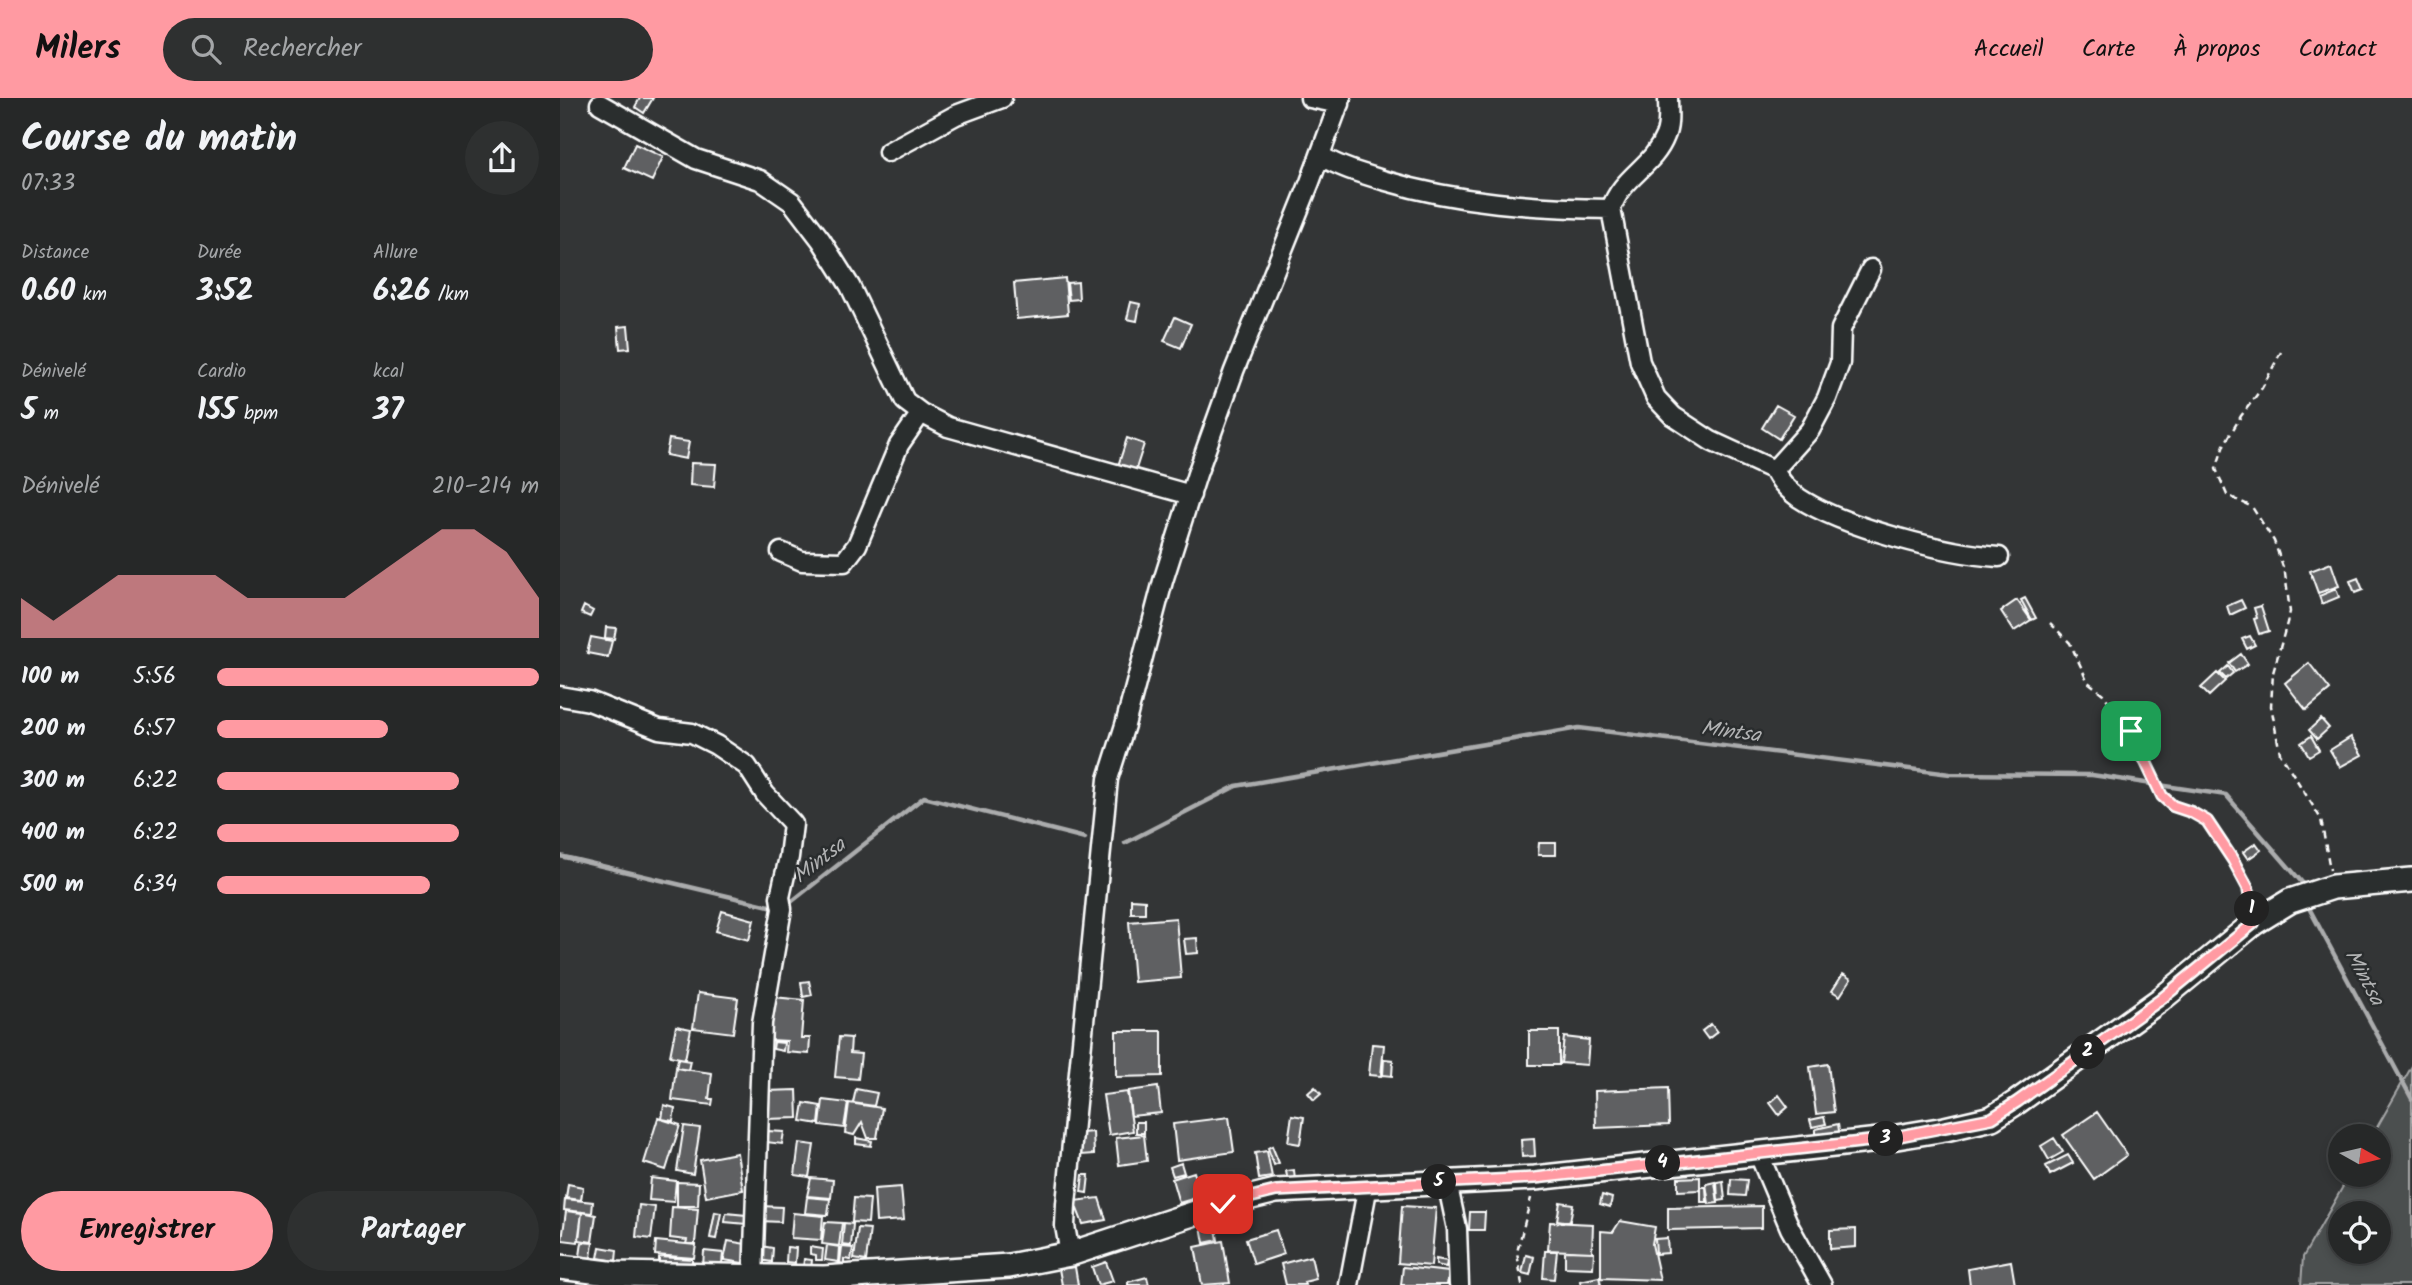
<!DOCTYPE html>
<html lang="fr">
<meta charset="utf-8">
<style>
:root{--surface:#262828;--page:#2e3030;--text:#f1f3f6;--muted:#a4a6a8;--line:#424445;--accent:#ff9aa2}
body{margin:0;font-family:Kalam,sans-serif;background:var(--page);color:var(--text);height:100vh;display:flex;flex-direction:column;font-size:26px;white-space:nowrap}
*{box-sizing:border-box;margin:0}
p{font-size:23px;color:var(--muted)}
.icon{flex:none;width:38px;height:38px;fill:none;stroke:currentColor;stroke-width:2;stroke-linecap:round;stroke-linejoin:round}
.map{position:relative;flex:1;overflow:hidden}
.side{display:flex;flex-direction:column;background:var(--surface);width:560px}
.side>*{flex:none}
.needle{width:46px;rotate:98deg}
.controls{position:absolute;left:1768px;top:1026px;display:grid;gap:14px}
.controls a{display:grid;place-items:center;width:63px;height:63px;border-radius:50%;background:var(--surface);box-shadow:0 4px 10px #0003,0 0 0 2px var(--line);font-size:35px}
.pin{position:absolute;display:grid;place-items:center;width:60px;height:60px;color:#fff;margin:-30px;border-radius:14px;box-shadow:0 4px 10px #0006}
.km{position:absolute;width:35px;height:35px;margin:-18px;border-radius:50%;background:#222;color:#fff;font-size:19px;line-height:35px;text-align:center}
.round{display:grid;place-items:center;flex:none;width:74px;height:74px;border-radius:37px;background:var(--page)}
.headline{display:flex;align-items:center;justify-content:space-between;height:119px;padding:0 21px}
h1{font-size:38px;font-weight:600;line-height:52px}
.stats{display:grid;grid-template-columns:repeat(3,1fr);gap:10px;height:119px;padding:7px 21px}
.stats div{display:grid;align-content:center}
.stats b{font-size:30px;font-weight:600}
.stats small{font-size:19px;font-weight:400}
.stats p{font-size:19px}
.chart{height:196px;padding:14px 21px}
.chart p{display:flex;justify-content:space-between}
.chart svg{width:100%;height:126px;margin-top:7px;fill:var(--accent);opacity:.7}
.action{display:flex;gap:14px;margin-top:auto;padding:14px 21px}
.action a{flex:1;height:80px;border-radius:42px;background:var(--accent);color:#111;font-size:28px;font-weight:600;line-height:80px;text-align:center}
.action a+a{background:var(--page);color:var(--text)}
ul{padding:0 21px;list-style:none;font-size:23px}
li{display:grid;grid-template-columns:112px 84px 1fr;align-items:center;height:52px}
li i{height:18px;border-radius:9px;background:var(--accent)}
header{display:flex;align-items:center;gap:42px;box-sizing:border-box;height:98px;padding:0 35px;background:var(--accent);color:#111}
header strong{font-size:33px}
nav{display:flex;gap:38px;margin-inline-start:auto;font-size:24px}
.search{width:490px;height:63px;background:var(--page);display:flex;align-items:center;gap:18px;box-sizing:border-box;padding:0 24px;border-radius:38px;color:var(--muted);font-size:26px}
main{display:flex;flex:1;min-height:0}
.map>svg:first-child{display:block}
.green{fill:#4c4f50;stroke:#a6a7a8;stroke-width:2;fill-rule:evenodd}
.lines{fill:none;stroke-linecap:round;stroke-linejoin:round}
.stream{stroke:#abacad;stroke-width:4.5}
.building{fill:#5f6162;stroke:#fff;stroke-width:2}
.minor-casing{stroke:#fff;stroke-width:23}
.major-casing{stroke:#fff;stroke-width:28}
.path{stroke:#fff;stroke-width:2.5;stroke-dasharray:7 5;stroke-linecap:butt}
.minor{stroke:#2a2d2e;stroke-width:18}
.major{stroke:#2a2d2e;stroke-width:23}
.route-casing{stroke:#fff;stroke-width:14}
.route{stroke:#ff9aa2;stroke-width:9}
.labels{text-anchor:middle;stroke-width:5;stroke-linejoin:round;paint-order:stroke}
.water-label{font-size:21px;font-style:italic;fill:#b2b3b4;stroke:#2a2d2e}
</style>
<header>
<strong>Milers</strong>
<div class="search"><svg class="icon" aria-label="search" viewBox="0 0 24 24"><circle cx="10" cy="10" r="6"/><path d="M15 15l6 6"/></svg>Rechercher</div>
<nav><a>Accueil</a><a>Carte</a><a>À propos</a><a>Contact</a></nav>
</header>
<main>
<section class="side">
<div class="headline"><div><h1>Course du matin</h1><p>07:33</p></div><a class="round"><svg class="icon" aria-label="share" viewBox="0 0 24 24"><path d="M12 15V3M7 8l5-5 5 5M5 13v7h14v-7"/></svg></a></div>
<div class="stats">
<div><p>Distance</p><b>0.60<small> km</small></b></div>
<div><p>Durée</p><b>3:52</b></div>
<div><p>Allure</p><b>6:26<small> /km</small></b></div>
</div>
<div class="stats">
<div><p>Dénivelé</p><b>5<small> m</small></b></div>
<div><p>Cardio</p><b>155<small> bpm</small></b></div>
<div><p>kcal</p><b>37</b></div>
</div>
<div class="chart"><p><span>Dénivelé</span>210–214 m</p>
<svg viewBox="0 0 160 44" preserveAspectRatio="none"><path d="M0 44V30L10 38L20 30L30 22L40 22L50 22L60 22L70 30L80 30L90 30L100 30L110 22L120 14L130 6L140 6L150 14L160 30V44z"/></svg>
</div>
<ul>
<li><b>100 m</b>5:56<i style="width:100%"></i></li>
<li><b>200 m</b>6:57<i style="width:53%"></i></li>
<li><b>300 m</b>6:22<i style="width:75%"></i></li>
<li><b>400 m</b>6:22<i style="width:75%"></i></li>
<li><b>500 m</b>6:34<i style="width:66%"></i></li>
</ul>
<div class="action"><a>Enregistrer</a><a>Partager</a></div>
</section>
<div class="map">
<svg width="1852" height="1187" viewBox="0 0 1852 1187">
<rect width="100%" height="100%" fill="#333536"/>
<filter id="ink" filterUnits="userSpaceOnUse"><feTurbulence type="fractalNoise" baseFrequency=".0143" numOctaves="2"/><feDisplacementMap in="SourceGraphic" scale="14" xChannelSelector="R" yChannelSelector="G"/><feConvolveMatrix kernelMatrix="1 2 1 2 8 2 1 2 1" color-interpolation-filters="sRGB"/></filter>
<g filter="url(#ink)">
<path class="green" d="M1852,968v219h-111l2,-28 47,-83h28v-38h-6zM1780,1115h38v38h-38z"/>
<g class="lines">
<path class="stream" d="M565,745l111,-57 343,-58 371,46 142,1 134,20 80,92
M0,758l218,52
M226,808l138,-109 161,41
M1749,810l103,191"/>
</g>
<path class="building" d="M80,0h13l-9,15 -9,-6z
M75,46l28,13 -11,24 -28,-13z
M505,180l3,36 -51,5 -3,-36z
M518,184l1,17 -10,1 -2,-17z
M571,204l9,2 -3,17 -10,-2z
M615,219l16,7 -10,24 -17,-7z
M68,228l2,22 -10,1 -2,-22z
M1216,307l18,10 -15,24 -17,-11z
M567,340l17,6 -9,28 -17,-6z
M109,341l20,3 -3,17 -20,-4z
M131,365l25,1 -2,23 -24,-2z
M1771,465l8,23 -21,7 -8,-22z
M1798,480l5,12 -8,3 -5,-12z
M1776,491l3,8 -17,7 -3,-8z
M1465,500l11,20 -4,2 -11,-20z
M1457,502l14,20 -17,11 -13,-20z
M1681,502l4,8 -15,7 -3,-9z
M24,508l9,5 -3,6 -9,-4z
M1701,508l8,25 -10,3 -5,-15 3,-1 -3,-10z
M46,529l10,1 -2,11 -9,-1z
M1690,538l5,9 -8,4 -5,-10z
M31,539l21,4 -4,16 -21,-4z
M1681,556l7,10 -13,8 -6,-9z
M1749,565l21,27 -24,20 -21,-27z
M1668,568l5,7 -7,6 -6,-6z
M1657,575l8,8 -16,15 -8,-8z
M1761,621l8,9 -12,11 -8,-9z
M1751,638l8,14 -10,6 -8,-13z
M1791,639l11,18 -22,12 -10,-17z
M979,745h17v12h-18z
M1696,745l5,7 -13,9 -5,-7z
M571,801l14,1v13h-14z
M162,813l32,9 -5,20 -33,-9z
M616,820l5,60 -47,4 -5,-60z
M637,840l1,15 -12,1 -2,-15z
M1283,876l8,5 -11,17 -8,-5z
M249,883l3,14 -9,2 -2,-15z
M138,895l40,5 -5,35 -40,-5z
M213,899l31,3 -3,38h9l-1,16 -23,-2 1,-11 -17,-1z
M1151,926l6,8 -9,7 -6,-8z
M116,928l15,3 -6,30 -15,-3z
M556,933h46v45l-46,1z
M969,933h30v34h-30z
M279,939l12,1 -1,15 11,1 -3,25 -23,-2z
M1004,939l25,3 -2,25 -26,-2z
M214,944l10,1 -1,8 -10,-2z
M812,946l12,1 -3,31 -12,-1z
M118,961l12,2 -2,9 -12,-2z
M824,961l9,1 -1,16 -9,-1z
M1268,966l6,48 -18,2 -6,-47z
M116,970l36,5 -3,26h4l-1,6 -40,-5z
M598,989l3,26 -30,3 -3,-25z
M755,989l6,7 -7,6 -6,-7z
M1108,990l1,37 -73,3 -1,-37z
M296,991l21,4 -3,13 -21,-3z
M237,992l1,28 -32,1 -1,-28z
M567,994l6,39 -24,4 -6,-40z
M1219,997l9,12 -9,8 -9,-12z
M263,1002l25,3 -4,25 -24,-3z
M244,1005l17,3 -2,18 -18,-3z
M289,1005l33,5 -5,30h-9l-6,-16 -8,13 -9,-2z
M104,1007l11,3 -2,13 -11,-2z
M1537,1014l30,43 -33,24 -31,-44z
M732,1017l12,2 -4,27 -12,-2z
M669,1019l5,35 -57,8 -4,-36z
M1264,1019l2,7 -14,3 -2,-7z
M98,1020l22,7 -14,45 -22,-7z
M576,1024h8v11h-8z
M1278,1026l2,13 -25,1 1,-9z
M124,1028l16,2 -7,46 -16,-3z
M207,1033l17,1 -2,12 -16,-2z
M533,1034l1,22 -13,1v-22z
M584,1037l3,26 -28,4 -3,-27z
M296,1040l16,3 -1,5 -15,-2z
M1494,1040l9,14 -14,8 -8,-14z
M974,1041l1,17 -13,1 -1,-17z
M239,1045l15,2 -5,32 -14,-2z
M712,1048l7,17 -5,2 -6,-17z
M707,1053l5,26 -13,2 -4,-26z
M177,1055l6,37 -37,7 -6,-37z
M1508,1057l5,8 -23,12 -4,-9z
M621,1065l3,10 -11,3 -3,-9z
M734,1072l1,11 -7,1 -2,-11z
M634,1074l8,24 -23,7 -7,-24z
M523,1077h6l-2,18 -6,-1z
M649,1079l2,11 -9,2 -2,-11z
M1140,1079v13l-22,1v-13z
M91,1080l25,3 -2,21 -25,-2z
M251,1080l22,2 -2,18 -24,-2z
M1171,1081l16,1 -2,16 -15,-1z
M1163,1083l2,19 -7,1 -1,-19z
M117,1084l22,1 -1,23h-21z
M1155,1084l3,21 -9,1 -3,-20z
M8,1086l15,3 -2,13 -15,-2z
M341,1089l3,33 -28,2 -2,-33z
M1141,1089h5l1,15h-6z
M1042,1097l10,3 -2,9 -10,-3z
M247,1099l23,2 -2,16 -23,-2z
M294,1100l16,1 -2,24 -16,-1z
M539,1100l7,22 -23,4 -9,-23z
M5,1101l28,3 -1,11 -28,-3z
M1000,1104l13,2 -3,18 -13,-2z
M79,1107l16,2 -4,32 -15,-2z
M201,1108l21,1 -1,15 -21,-1z
M842,1108l34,2 -5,58 -33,-3z
M1202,1108v22l-94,2v-22z
M112,1109l26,2 -3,35h-9l1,-4 -17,-2z
M6,1113l16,2 -4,29 -16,-2z
M22,1114l14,3 -4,27 -13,-2z
M155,1114l6,1 -5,26 -6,-1z
M910,1114h15l-1,18h-15z
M166,1115l20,2v9l-21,-2z
M233,1115l30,3 -2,24 -30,-2z
M1060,1123l35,6 -3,17 8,36 -59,-2v-47l12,1z
M265,1124l17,1 -3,23 -17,-2z
M990,1124l43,2 -1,28 -44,-2z
M284,1125l9,1 -2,22 -9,-1z
M655,1125l3,17 -14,3 -3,-17z
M298,1130l12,1 -4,32 -12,-2z
M1296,1131v18l-26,2v-19z
M716,1132l8,24 -30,10 -8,-25z
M1107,1140l1,15 -12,1 -1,-15z
M96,1143l40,4 -2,13 -39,-3z
M168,1143l24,4 -3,19 -25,-4z
M663,1143l7,42 -28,2 -7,-38z
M22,1144l11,1 -2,15 -11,-2z
M267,1147l13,2 -1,15 -14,-2z
M201,1148l12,2 -1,14 -13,-2z
M40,1149l17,3 -1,11 -18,-3z
M227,1149l9,1 -1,15 -9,-1z
M250,1149l13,2 -1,11h-6v-5l-6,-1z
M282,1149l11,1 -2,12 -7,-1v5l-4,-1z
M144,1153l19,2 -1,11h3v5l-22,-2z
M985,1153h12l-3,28 -11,-1z
M1005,1153l29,1 -1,16 -28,-1z
M966,1157l8,2 -4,18 -8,-2z
M751,1158l5,23 -12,3 1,3h-19l-5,-21z
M99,1159l33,2v6l-33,-2z
M244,1161l8,1 -1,9 -8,-1z
M876,1161l11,2 -1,6 -10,-2z
M1451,1163l4,24h-45l-2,-16z
M546,1164l7,19 -15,4 -6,-18z
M515,1169l3,18h-16l-3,-16z
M843,1169l46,5 -2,13h-46z
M587,1179l2,8h-21v-3z
M1039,1179l2,8h-20l-1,-4z"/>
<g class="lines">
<g class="minor-casing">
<path id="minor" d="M750,0l30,6
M40,6l96,55 64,21 32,22 29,38 29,46 55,115 16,12 27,14 243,68
M328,54l68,-37 46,-17
M761,58c20,12 42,18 65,25 73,22 149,27 225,28l29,153 16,36 17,18 38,25 63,29 36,-40 17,-32 13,-35 1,-34 30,-60
M1051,111c11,-33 42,-42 54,-73 5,-11 3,-26 3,-38
M1214,372c6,12 14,20 25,28 44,29 148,56 200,59
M221,454l21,9 42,1 13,-17 42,-100 22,-32
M0,598l29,5 70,28 33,4 24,12 31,21 18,28 28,30 -4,33 -9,40 2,12 -20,114 -9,255
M1198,1054l32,76 32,57
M887,1084l10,47 2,56
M510,1156l-5,-28 1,-22 42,-425 17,-54 38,-144 34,-107 37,-103 76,-189 31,-84
M789,1187l19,-100"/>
</g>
<g class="major-casing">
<path id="major" d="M0,1169l57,7 207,4 185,-12 61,-12 153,-50 53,-13 259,-13 344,-38 66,-11 47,-11 25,-16 143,-102 94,-77 36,-22 43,-14 79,-7"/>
</g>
<path class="path" d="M1721,254l-19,36 -21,28 -17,29 -8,24 11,26 25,12 22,34 11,32 5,39 -17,61 -2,33 9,47 41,66 9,51
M1490,525l20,20 18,39 15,12 28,37 31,65 11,10 18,6 16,9 26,39 15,28 2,14
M962,1187l-5,-33 14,-54"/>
<use href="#minor" class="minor"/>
<use href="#major" class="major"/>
</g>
</g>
<g class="lines" filter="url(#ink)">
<g class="route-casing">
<path id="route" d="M663,1106l53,-13 259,-13 344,-38 113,-22 25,-16 143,-102 94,-77 -6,-35 -15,-28 -26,-39 -16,-9 -18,-6 -11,-10 -31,-65"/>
</g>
<use href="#route" class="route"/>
</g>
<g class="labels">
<g class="water-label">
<text transform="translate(1171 633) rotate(7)" y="7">Mintsa</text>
<text transform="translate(259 762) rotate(-38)" y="7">Mintsa</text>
<text transform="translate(1805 879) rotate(62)" y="7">Mintsa</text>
</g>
</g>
</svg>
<div class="controls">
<a><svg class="needle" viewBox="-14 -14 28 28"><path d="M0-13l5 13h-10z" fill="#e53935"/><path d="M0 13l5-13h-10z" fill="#a4a6a8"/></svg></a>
<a><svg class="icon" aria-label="locate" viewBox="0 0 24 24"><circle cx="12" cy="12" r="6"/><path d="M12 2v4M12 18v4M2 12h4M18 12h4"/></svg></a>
</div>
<div class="pin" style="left:1571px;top:633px;background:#1e9e55"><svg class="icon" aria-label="arrive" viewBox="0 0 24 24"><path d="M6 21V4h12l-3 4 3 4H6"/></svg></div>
<div class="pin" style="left:663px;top:1106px;background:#d93025"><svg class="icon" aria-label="check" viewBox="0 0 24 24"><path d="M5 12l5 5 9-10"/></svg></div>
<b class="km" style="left:1692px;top:811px">1</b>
<b class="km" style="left:1528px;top:954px">2</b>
<b class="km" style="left:1326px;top:1041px">3</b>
<b class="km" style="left:1103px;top:1065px">4</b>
<b class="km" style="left:879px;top:1084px">5</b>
</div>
</main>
